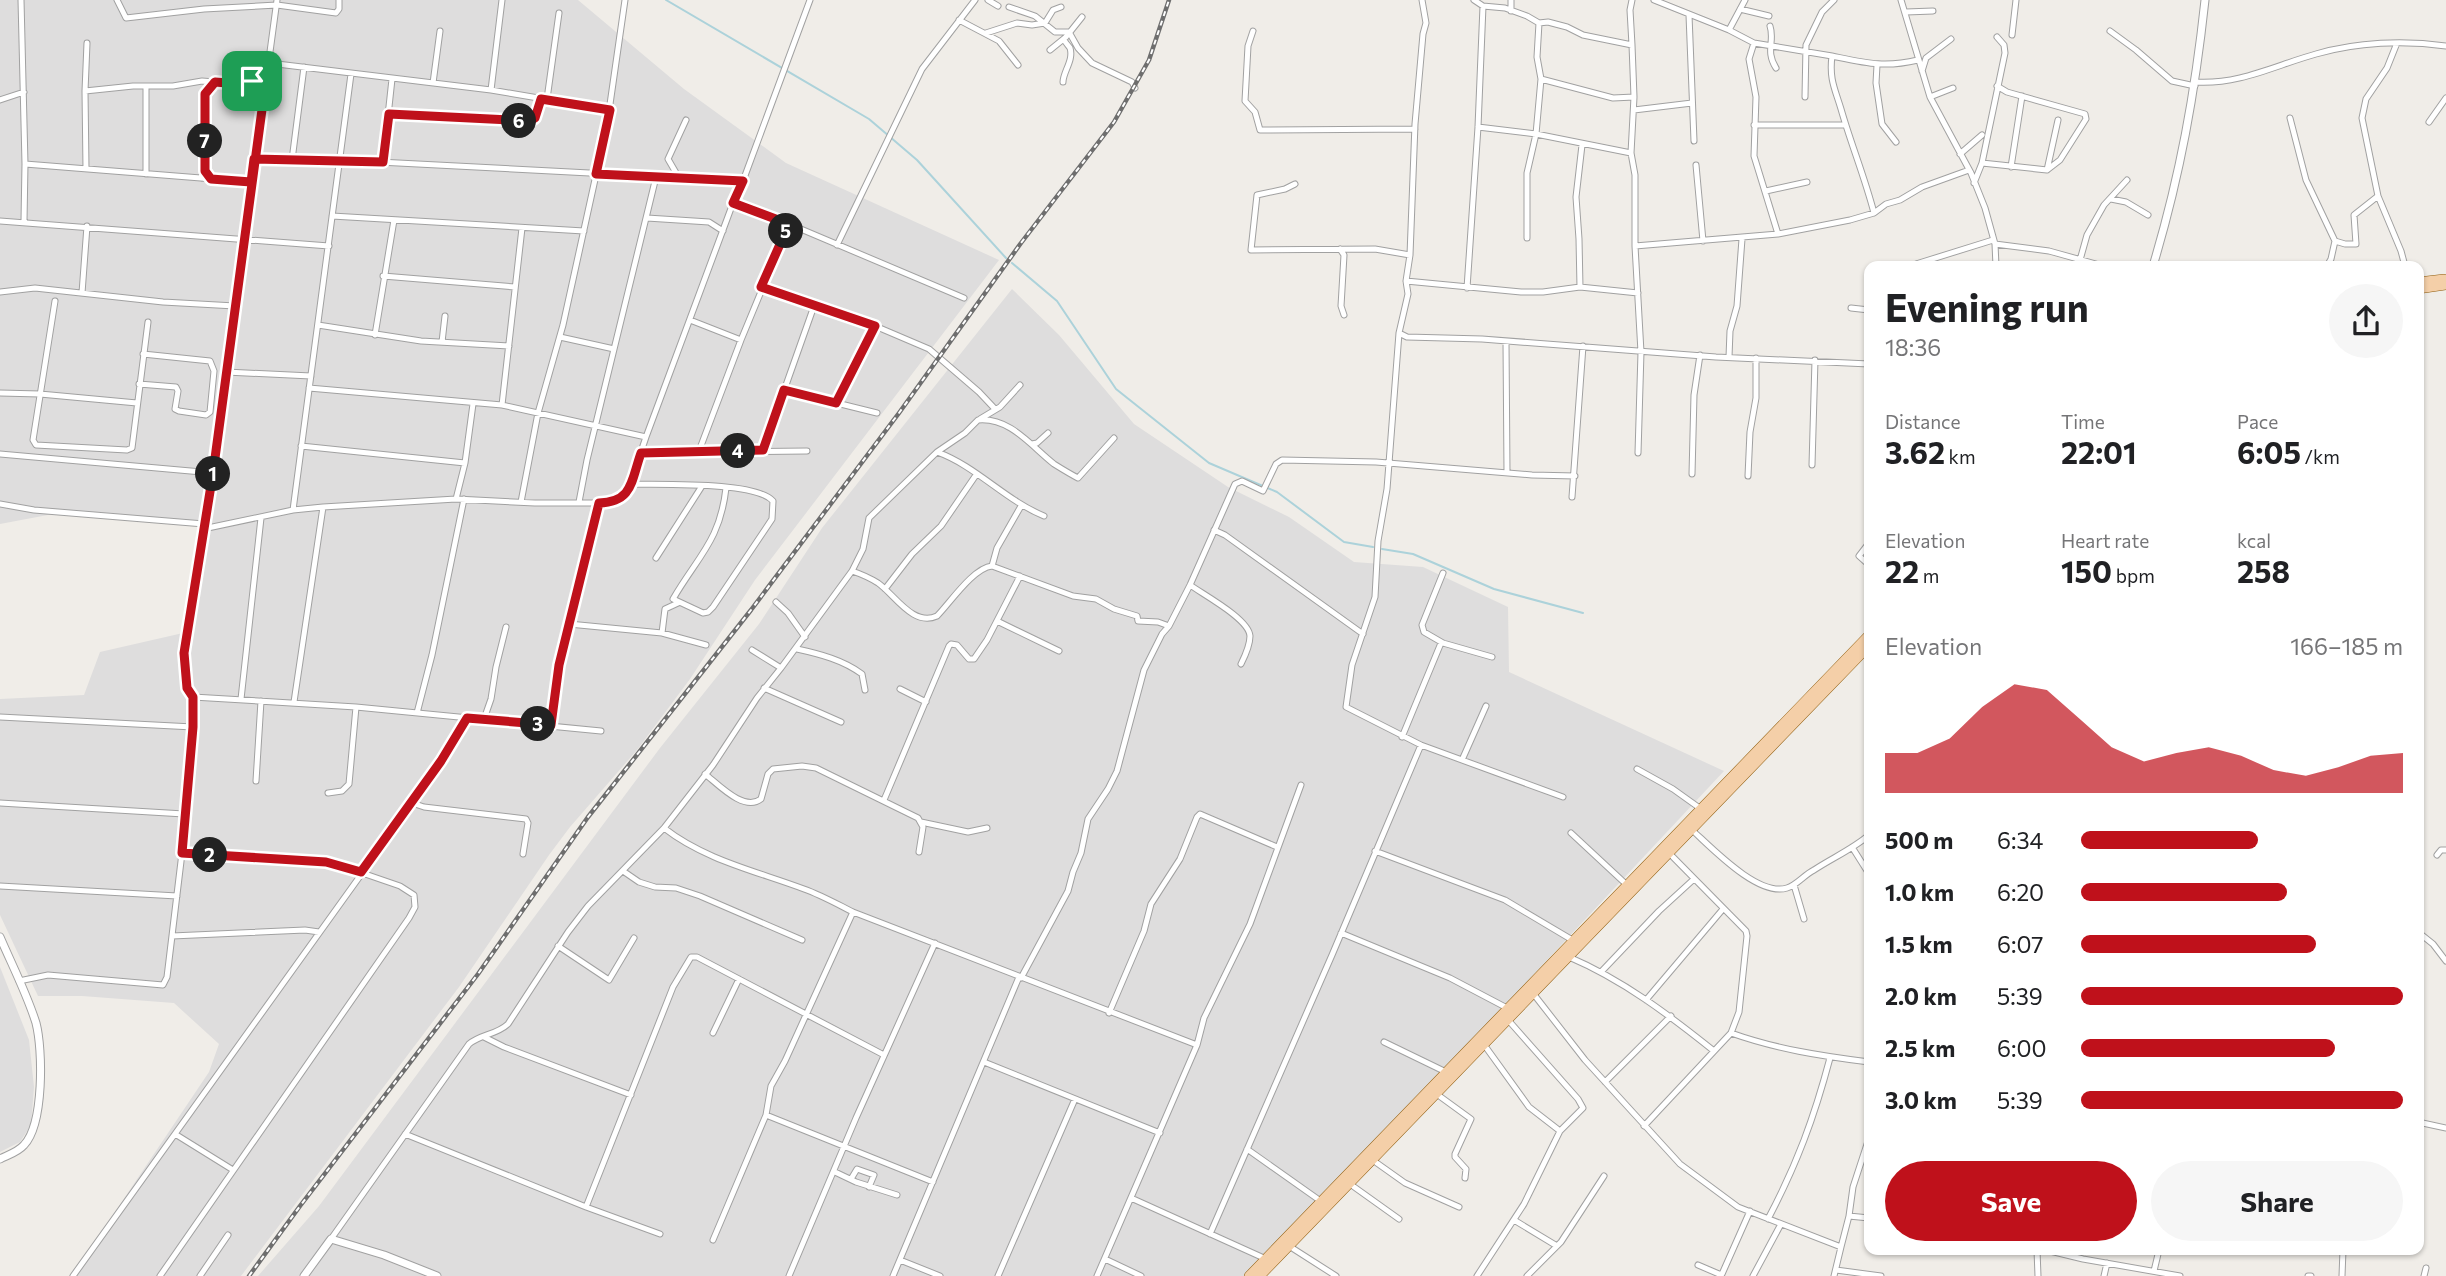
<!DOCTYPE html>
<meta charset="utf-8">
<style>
:root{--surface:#fff;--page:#f6f6f6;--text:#202124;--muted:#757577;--accent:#bf111b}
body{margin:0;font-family:Commissioner,sans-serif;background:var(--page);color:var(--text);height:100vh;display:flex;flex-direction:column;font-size:26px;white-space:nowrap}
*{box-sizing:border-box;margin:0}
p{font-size:23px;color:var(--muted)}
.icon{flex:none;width:38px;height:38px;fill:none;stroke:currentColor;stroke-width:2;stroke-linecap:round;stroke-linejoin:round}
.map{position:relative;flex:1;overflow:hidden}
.side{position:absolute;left:1864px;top:261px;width:560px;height:994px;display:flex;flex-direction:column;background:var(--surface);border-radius:14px;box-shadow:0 2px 5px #0004}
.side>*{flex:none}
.pin{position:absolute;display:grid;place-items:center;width:60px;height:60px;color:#fff;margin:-30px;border-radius:14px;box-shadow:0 4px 10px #0006}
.km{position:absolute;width:35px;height:35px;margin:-18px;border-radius:50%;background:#222;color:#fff;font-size:19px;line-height:35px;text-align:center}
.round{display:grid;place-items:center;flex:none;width:74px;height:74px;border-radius:37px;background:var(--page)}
.summary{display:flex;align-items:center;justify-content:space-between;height:119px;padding:0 21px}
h1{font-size:38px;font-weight:700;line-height:52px}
.metrics{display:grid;grid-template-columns:repeat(3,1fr);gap:10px;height:119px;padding:7px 21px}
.metrics div{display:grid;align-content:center}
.metrics b{font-size:30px;font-weight:700}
.metrics small{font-size:19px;font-weight:400}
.metrics p{font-size:19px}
.chart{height:196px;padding:14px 21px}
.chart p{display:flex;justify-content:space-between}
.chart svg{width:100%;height:126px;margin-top:7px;fill:var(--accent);opacity:.7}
.button{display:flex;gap:14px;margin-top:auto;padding:14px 21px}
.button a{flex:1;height:80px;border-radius:42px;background:var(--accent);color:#fff;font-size:28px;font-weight:700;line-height:80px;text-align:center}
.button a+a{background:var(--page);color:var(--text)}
ul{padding:0 21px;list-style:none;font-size:23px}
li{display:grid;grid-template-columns:112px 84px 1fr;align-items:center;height:52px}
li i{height:18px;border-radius:9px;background:var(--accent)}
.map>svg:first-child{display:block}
.residential{fill:#dedddd}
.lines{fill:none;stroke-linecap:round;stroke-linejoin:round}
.stream{stroke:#acd2da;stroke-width:2}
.minor-casing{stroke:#a1a1a1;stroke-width:7}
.tertiary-casing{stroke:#a1a1a1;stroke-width:9}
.primary-casing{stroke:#8f5d0d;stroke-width:10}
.minor{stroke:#fff;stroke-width:5}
.tertiary{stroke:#fff;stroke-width:7}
.primary{stroke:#f4cfa8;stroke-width:9}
.rail-casing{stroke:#6e6e6e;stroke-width:4.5}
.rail{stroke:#fff;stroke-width:2;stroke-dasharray:5;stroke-linecap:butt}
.route-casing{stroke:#fff;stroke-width:14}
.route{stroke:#bf111b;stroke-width:9}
</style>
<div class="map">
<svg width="2446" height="1276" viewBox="0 0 2446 1276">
<rect width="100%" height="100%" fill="#f0ede8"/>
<path class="residential" d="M0,0h578l106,89 102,74 213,97 -244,320 -65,99 -53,71 -67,77 -21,28 -90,132 -218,289h-169l137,-204 10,-28 -45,-41 -92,-7h-44l-38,-81v-216l84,-4 16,-43 83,-19 16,-107 -146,-12 -53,10z
M1012,289l47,46 75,89 94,63 61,30 65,45 69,5 85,40 1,65 215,99 -204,218 -276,287h-986l61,-70 341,-458 99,-124 63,-96z
M0,967l29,73 5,47 -3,38 -11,17 -20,10z"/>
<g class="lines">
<path class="stream" d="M666,0l203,119 48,41 89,98
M1012,263l45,38 59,88 93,74 68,29 67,50 29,5
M1382,549l31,5 81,35 89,24"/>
<g class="minor-casing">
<path id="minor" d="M21,0l4,164 -1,57
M117,0l9,18 78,-9 73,-4 59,8 3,-4v-9
M988,0l10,6
M1474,0l9,6 22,2 22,8 12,7 9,-1 19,5 16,8 49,10 -2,-35 2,-10
M1654,0l75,30 25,13 78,13c-3,23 3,33 9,53 10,35 24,69 33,104l12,-9 14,-4 22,-13 47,-17
M1901,0l29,97 41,76 14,35 10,36 1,22
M1009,7l26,9 20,16h14l9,16 14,15 40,19 3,6
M1740,9l29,7
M1511,11v-11
M1906,12l27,-1
M1689,15l5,126
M959,20l40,21 19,24
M1770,26c5,15 -5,25 6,42
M1729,30l16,-30
M1253,31l-5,15 -3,55 10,11 5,18 155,-1
M2110,31l26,19 36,31 23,5
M986,33l31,-10 15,2 13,-2 8,-13 8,-3
M2012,35l4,-35
M1754,43l-5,16 7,38 -2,59 24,78
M2397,43l-10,25 -21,31 -4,19 16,78 23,55 4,15
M1632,45l2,52 -3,56 4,22v71l6,106 -3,101
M1050,50l16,-13 16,-20
M1832,56c34,7 52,12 86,4
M269,63l222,27 118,20
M1877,65l-1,18 6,41 14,18
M1922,71l4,-13 25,-19
M1541,79l72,19 21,-1
M1063,82c0,-10 11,-22 7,-34 -2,-3 -5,-5 -6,-9
M2195,82c44,3 81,-17 121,-28 41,-12 88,-14 130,-8
M433,83l7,-52
M146,88v86
M491,90l11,-90
M85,91l2,-48
M1805,97l1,-52 16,-33 12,-12
M1930,97l23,-9
M547,99l12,-86
M0,100l24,-8
M1634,110l58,-7
M389,114l141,7 5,-3 6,-19
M2290,118l16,62 29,61
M2429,122l17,-24
M1754,125h90
M1478,127l58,7 95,19
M1960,154l22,-19
M292,160l12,-93
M383,162l9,-83
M1982,163l65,7 13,-10 26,-41 -1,-5 -78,-22 -10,-6
M25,164l226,18
M1696,165l7,76
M2011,167l11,-71
M86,169l-1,-78 48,-5h40l29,-5 37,3 27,-4
M2047,170l11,-50
M201,178l4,-7v-76l10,-13
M679,178l-11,-19 18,-39
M743,181l67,-181
M1974,183l8,-20 23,-110 -1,-8 -7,-8
M1295,184l-10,5 -28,6 -6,55 124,-1 35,6
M1766,191l41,-9
M2111,199l15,3 22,13
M733,203l56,21
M332,216l252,15
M647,218l62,4 14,9
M0,221l329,25
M1527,238v-65l9,-39 5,-55 -4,-22 2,-34
M1995,244l54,7 54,15
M837,245l85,-176 53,-69
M1635,246l143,-12 72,-14 24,-7
M1340,249l4,6 -3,51 3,9
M2080,260l7,-25 17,-30 23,-25
M1916,264l77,-24
M2327,266l4,-7 4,-18 10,3h11l-2,-29 24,-19
M383,276l132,11
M1406,281l115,11h22l37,-5 58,6
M761,287l114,39 54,23 50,43 16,17
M1580,287l-1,-48 -3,-42 6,-52
M1467,288l11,-161 5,-121
M0,292l35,-4 128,14 72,4
M82,293l5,-67
M55,301l-22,139 3,5 91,5 5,-2 16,-126
M1851,308l18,2
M690,320l51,20
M318,325l103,16 88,5
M1399,333l9,-39 -2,-13 4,-26 5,-131 8,-90 3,-11 -4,-23
M375,335l19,-115
M560,337l54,12
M442,342l3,-26
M1506,342l1,131
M1729,357l1,-26 7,-25 5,-67
M226,372l85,4
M139,384l37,3 2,4 -3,18 4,2 27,4 4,-3 4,-41 -4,-10 -67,-7
M309,388l193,17 144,32
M784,390l93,23
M0,393l40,1 97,9
M836,403l39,-77
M502,405l20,-177
M980,419l20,-12 20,-22
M1032,444l5,-1 11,-10
M301,446l164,17
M763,450l51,-144
M699,451l42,-111 48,-116 175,74
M937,452l28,-19 13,-13c32,-3 53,26 76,44 8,5 16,10 24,14l36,-40
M641,453l166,-2
M0,454l213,19
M1812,465l3,-105
M1692,474l2,-79 6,-40
M1748,476l2,-44 6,-34v-40
M630,484c29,1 125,-3 143,17l-1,18 -59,88 -5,5 -5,1 -30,-14c25,-43 47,-58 53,-111
M1572,497l11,-151
M456,499l9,-36 8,-59
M521,502l17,-89 25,-88 44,-200 18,-125
M579,502l8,-42 69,-283
M0,504l34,6 170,14
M293,510l58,-436
M203,529l90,-19 30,-3 133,-8 79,4h74l9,-2 7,-5 5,-12 16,-47 87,-234 10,-22 -403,-21 -86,-1
M1214,530l11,5 138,99
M1869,543l-10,13 10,9
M656,558l46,-72
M992,566l5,-18 24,-42
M852,571c9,3 18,7 26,12 17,12 35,44 59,33 13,-13 36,-48 55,-50l81,30 23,3 18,10 23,7 1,5 20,1 11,4
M1443,573l-21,52 2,7 19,11 49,14
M1190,585c14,10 59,34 60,51 0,10 -5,20 -9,28
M885,589l27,-35 29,-28 35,-51
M776,602l12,11 17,24
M997,621l62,30
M569,624l93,9 44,12
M662,633l3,-24 13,-6
M797,649c23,5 46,11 65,25l3,16
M781,668l71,-97 11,-22 6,-31 68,-66c39,14 68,48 107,64
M764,688l77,34
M900,689l26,13
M193,697l163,10 245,24
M241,699l20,-181
M294,702l29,-195
M417,713l15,-58 32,-156
M0,717l193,10
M484,719l7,-20 5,-32 10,-40
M551,725l8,-60 40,-162
M1402,737l39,-94h2
M1462,760l24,-54
M1637,769l36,20 28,20
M705,774c14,11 39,38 56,25l7,-25 5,-5 29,-3 14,2 102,50 5,9 -4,25
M256,781l5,-80
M328,793l14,-2 7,-7 7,-77
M1563,797l-142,-52 -75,-38 6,-42 23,-68 3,-56 9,-52 12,-156 8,4 75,2 234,18 153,7
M884,800l65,-154 2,-2 6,1 12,14h5l13,-19 33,-64
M0,803l184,11
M412,803l12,4 102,12 2,4 -5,31
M921,822l47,10 19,-4
M664,828c41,32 92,43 140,61 17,6 33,15 49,23l344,133 -100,231
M1692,830c20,18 66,67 95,58 10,-3 17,-13 27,-18 18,-12 39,-21 55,-35
M1571,833l57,53
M1852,847l17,27
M1375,851l130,49 69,41
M2437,855l4,-5h5
M623,871l16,11 16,5 21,1 24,8 102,44
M1794,885l10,34
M0,886l177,10
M2418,932l15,12 13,17
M1341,933l109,45 59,31
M172,936l133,-6 14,2
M558,946l51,34 25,-42
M1569,957c54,23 100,58 145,94
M1601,972l58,-61 35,-32
M1021,978l47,-87 5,-19 8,-19 7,-34 20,-30 9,-18 27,-101 18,-36 7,-8 21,-41 45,-101 7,-3 21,10 13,-27 6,-4 94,2 156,13 43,1
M19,981l29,-6 115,10 4,-8 15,-124 11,-126v-30l-6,-9 -3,-13v-22l29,-180 64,-473
M1532,992l53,68 95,104 58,43 103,40 8,-31 20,2
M1646,1000l77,-91
M1109,1013l35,-82 7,-27 29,-45 17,-42 3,-3 77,33
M713,1033l26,-54
M1731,1033c45,16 90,23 138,29
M484,1037l20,10 127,48
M1384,1042l64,31
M1197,1045l7,-27 46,-94 51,-139
M1485,1046l44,61 31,24
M984,1062l176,71
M1605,1082l66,-66
M1438,1095l33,24 -16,35v3l11,12 -1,9
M766,1115l5,-29 14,-25 68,-149
M2418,1122l28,6
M1644,1126l87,-93 8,-21 8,-76 -1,-5 -76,-77
M175,1134l58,36
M405,1134l181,73 74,27
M1247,1149l75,53
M1374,1161l31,22 54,24
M835,1172l21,10 41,13
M851,1179l6,-10 17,6 -5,12
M1350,1184l49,35
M1131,1198l135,61
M586,1207l87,-220 18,-30h6l187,98
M1849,1216l4,-29 16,-49
M1768,1219c29,-55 46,-101 62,-161
M1514,1220l43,26
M1210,1234l122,-279 89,-210
M331,1239l138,-195c12,-10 27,-9 39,-20l60,-92 20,-26 76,-78 49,-63 44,-67 24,-30 -29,-18
M713,1240l53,-125 167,67
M1289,1246l47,30
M2037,1250l1,26
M2046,1250l37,9 97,17
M1105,1259l36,17
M900,1260l40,16
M1698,1265l21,9h3l28,-63
M1836,1270l45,6
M2154,1271l5,-21
M73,1276l328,-457 49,-72 17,-29
M160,1276l249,-358 6,-11 -1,-12 -14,-9 -64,-22 -154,-11
M200,1276l28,-41
M789,1276l67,-158 79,-175
M893,1276l126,-299
M998,1276l77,-177
M1477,1276l47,-72 36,-73 23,-23 -5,-9 -69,-78
M1527,1276l34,-34 43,-66
M1753,1276l28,-52
M1834,1276l7,-29
M2104,1276l3,-13
M2308,1276h3
M2342,1276l1,-26
M2424,1276l2,-8"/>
</g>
<g class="tertiary-casing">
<path id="tertiary" d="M2153,266c27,-90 42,-173 52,-266
M0,937c12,28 27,57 36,86 7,27 8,101 -12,122 -6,7 -16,10 -24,14
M304,1276l27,-37 53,16 53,21"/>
</g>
<g class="primary-casing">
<path id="primary" d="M2418,282l26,-3
M2418,289l28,-4
M1249,1276l620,-641
M1260,1276l609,-630"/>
</g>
<use href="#minor" class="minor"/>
<use href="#tertiary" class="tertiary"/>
<use href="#primary" class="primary"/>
<g class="rail-casing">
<path id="rail" d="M249,1276l51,-70 178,-232 110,-157 163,-207 148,-197 122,-170 93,-121 35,-62 20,-60"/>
</g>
<use href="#rail" class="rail"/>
</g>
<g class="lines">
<g class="route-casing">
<path id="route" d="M252,81l14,-1 -53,393 -29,180 3,35 6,9v30l-11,126 144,9 35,10 80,-111 26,-43 84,7 8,-60 40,-162c34,-1 32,-22 42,-50l122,-3 21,-60 52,13 39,-77 -114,-39 28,-63 -56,-21 10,-22 -147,-7 14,-64 -69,-11 -6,19 -5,3 -141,-7 -6,48 -129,-3 -3,23 -40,-3 -6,-8v-77l10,-12 24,2 13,-3"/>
</g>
<use href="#route" class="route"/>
</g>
</svg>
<div class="pin" style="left:252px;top:81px;background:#1e9e55"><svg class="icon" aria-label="arrive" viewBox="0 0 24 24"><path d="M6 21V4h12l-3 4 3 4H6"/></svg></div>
<b class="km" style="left:213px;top:474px">1</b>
<b class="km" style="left:210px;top:855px">2</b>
<b class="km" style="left:538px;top:724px">3</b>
<b class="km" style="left:738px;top:451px">4</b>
<b class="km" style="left:786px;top:231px">5</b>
<b class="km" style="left:519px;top:121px">6</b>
<b class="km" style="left:205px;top:141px">7</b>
<section class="side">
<div class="summary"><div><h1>Evening run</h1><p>18:36</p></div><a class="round"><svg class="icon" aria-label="share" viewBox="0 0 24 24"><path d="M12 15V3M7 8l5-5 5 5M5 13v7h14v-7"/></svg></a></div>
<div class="metrics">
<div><p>Distance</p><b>3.62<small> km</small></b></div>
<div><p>Time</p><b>22:01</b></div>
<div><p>Pace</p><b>6:05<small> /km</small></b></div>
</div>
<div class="metrics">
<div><p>Elevation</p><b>22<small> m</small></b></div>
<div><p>Heart rate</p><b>150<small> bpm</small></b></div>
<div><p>kcal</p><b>258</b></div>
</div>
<div class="chart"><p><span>Elevation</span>166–185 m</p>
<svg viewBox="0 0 160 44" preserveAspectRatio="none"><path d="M0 44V30L10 30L20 25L30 14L40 6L50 8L60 18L70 28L80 33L90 30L100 28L110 31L120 36L130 38L140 35L150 31L160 30V44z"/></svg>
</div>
<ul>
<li><b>500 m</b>6:34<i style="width:55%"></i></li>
<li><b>1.0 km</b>6:20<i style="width:64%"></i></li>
<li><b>1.5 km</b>6:07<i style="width:73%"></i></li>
<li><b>2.0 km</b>5:39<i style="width:100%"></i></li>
<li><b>2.5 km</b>6:00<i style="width:79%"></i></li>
<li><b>3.0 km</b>5:39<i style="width:100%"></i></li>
</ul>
<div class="button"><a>Save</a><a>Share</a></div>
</section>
</div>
